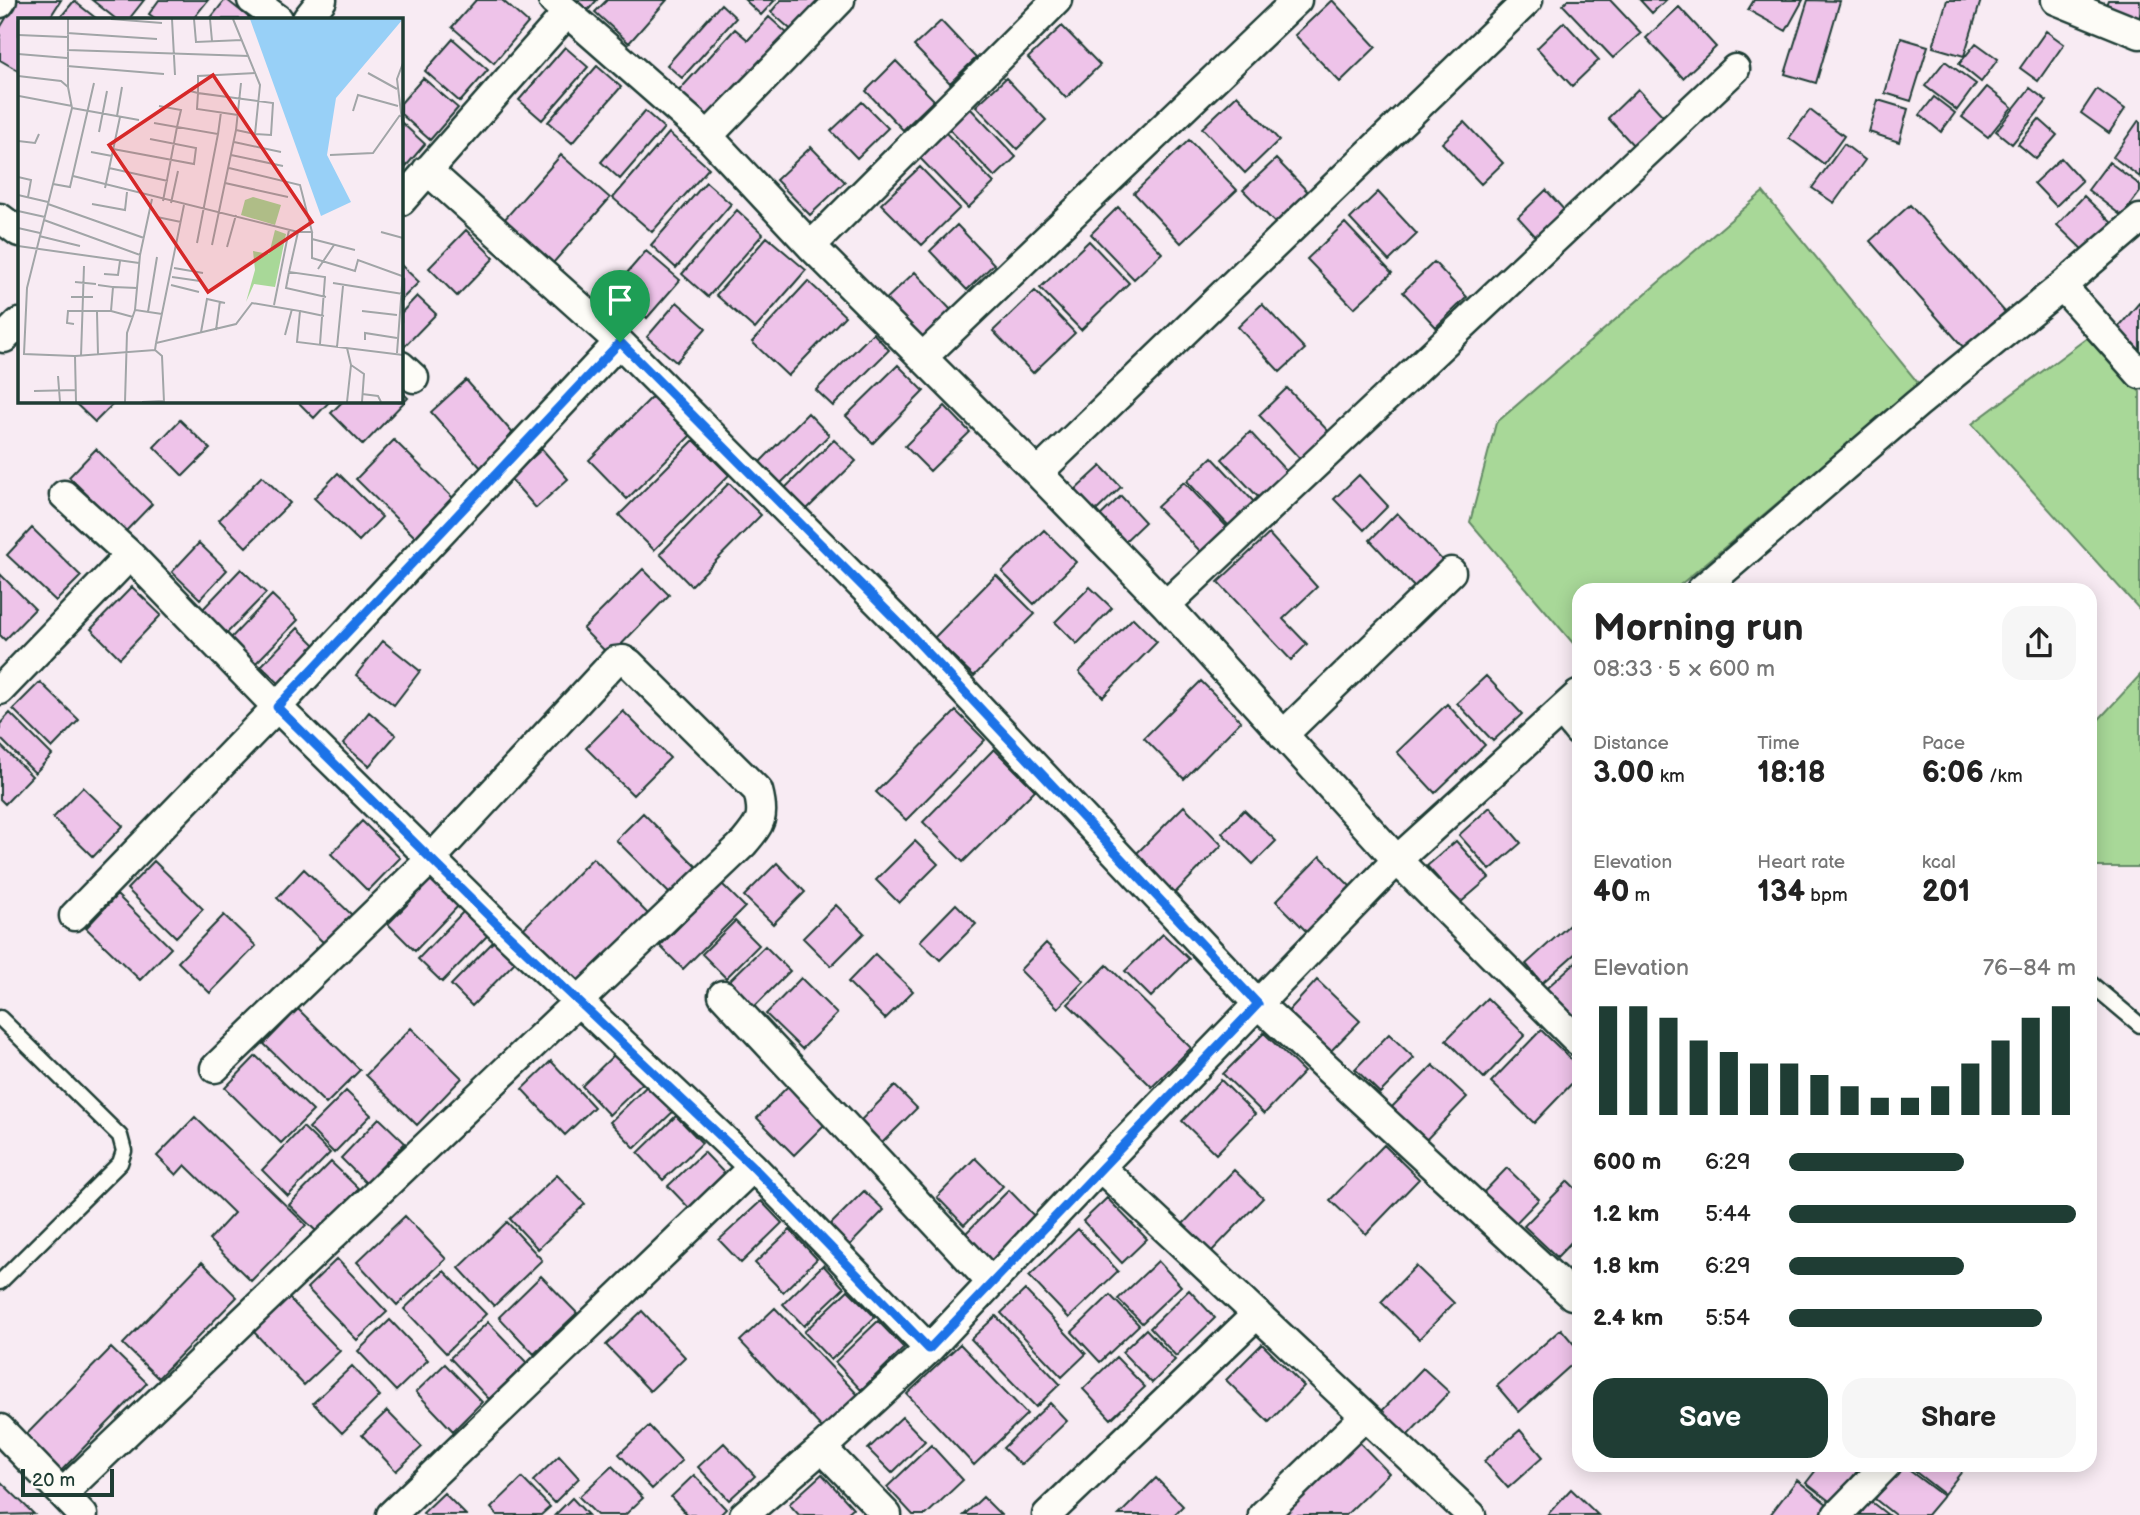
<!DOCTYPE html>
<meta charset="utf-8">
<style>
:root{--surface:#fff;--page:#f6f6f6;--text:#222;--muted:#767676;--accent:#1f3d34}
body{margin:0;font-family:"Balsamiq Sans",sans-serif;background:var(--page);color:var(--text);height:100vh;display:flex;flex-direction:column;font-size:26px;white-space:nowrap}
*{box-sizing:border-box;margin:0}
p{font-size:23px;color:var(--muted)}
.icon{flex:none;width:38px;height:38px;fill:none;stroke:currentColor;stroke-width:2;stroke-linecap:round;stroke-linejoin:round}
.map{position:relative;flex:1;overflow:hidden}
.sheet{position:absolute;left:1572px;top:583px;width:525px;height:889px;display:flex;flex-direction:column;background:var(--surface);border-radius:21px;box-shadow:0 4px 18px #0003}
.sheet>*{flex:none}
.scale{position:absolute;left:21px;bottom:18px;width:93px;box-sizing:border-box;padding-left:7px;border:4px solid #1f3d34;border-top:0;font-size:19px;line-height:24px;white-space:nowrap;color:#1f3d34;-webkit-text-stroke:5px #fdfcf7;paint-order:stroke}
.pin{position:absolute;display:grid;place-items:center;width:60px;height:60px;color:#fff;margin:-72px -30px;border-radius:50% 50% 50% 0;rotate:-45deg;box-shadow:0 0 7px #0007}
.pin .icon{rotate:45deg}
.round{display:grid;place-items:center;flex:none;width:74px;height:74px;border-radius:21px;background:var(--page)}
.summary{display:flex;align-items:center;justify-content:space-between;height:119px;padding:0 21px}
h1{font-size:38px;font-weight:600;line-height:52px}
.stats{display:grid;grid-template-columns:repeat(3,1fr);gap:10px;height:119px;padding:7px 21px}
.stats div{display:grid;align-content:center}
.stats b{font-size:30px;font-weight:600}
.stats small{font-size:19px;font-weight:400}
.stats p{font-size:19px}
.chart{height:196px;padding:14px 21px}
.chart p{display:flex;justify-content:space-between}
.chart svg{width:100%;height:126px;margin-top:7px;stroke:var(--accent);stroke-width:6}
.cta{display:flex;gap:14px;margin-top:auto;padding:14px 21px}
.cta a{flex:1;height:80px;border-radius:21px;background:var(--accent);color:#fff;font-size:28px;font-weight:600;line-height:80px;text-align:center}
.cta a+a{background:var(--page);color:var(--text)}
ul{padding:0 21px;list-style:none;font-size:23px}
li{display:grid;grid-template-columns:112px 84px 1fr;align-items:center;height:52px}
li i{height:18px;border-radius:9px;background:var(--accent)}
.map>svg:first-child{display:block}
.green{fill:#a8d898;stroke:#648a66;stroke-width:2}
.building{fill:#eec3e9;stroke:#1f3d34;stroke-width:2}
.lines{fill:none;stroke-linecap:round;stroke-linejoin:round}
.lane-casing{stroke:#1f3d34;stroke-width:19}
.street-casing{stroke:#1f3d34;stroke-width:33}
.lane{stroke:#fdfcf7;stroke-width:14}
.street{stroke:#fdfcf7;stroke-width:28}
.route-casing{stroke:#fff;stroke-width:14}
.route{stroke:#1a73e8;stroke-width:9}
.inset-road{fill:none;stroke:#a1a5a7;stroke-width:2}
.view{fill:#d62828;fill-opacity:0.15;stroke:#d62828;stroke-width:3.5}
.inset-edge{fill:none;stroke:#1f3d34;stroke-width:3.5}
</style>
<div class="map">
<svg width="2140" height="1515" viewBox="0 0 2140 1515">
<rect width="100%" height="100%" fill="#f8ebf3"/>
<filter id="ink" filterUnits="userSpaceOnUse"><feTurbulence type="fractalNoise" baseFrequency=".0143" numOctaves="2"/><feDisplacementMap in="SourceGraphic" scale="14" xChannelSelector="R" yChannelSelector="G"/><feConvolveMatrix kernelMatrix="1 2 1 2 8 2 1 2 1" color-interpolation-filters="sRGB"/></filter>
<g filter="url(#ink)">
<path class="green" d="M1763,192l156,192 -245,206h-96v59l-108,-127 26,-99z
M2087,338l53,54v218l-168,-186z
M2140,675v192h-44l-6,-7v-131z"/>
<path class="building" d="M17,0h44l-12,19h-30v52l-19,-11v-32z
M92,0h52l-15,19h-13z
M159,0h49l-15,19h-37l-7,-5z
M225,0h2l24,19h-41z
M476,0h26l26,23 -34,40 -42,-36z
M563,0h34l-15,17z
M607,0h60l-38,43 -34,-31z
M745,0h30l-14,15z
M781,0h48l-32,35 -26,-23z
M1332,0l44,47 -36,35 -45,-47z
M1568,0h42l31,33 -28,25 -50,-53z
M1640,0h26l-14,13z
M1754,0h49l-17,31 -38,-21z
M1808,0l32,1 -24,82 -31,-9z
M1947,0h34l-17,56 -31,-9z
M2108,0h32v29l-37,-16z
M74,1l23,18h-38z
M721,4l15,14 -54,60 -15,-13z
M1679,7l37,40 -33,31 -37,-40z
M769,17l20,18 -81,90 -33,-30 60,-66 13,11z
M941,21l35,37 -26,25 -36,-37z
M1564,22l35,38 -27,26 -35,-38z
M1062,26l38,39 -34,33 -38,-40z
M2046,31l18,13 -26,37 -18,-13z
M1901,38l27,8 -17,55 -26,-8z
M453,39l35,31 -28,32 -35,-31z
M1976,43l22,16 -17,23 -22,-18z
M565,47l23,20 -46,53 -23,-20z
M896,61l38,39 -31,30 -37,-39z
M1945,61l31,23 -19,26 -32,-24z
M597,66l24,21 -49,56 -24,-21z
M423,78l35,30 -28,32 -29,-26v-11z
M1006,78l40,42 -29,29 -41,-43z
M1987,87l25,20 -24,30 -26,-20z
M2030,88l17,13 -35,43 -16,-13z
M1638,89l26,28 -30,29 -26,-28z
M2097,89l28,20 -16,24 -28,-20z
M1237,95l42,45 -34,33 -43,-45z
M1934,97l21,16 -14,19 -21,-17z
M1878,100l30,9 -9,33 -30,-10z
M862,102l26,26 -31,30 -26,-27z
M969,107l47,50 -21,20 -48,-50z
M1810,110l34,26 -20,28 -35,-26z
M645,111l19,17 -44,51 -19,-17z
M2039,119l18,16 -21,24 -18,-15z
M2139,120l1,1v56l-27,-20z
M401,122l24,22 -24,28z
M1464,122l39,41 -22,21 -39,-41z
M945,132l49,51 -26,25 -49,-51z
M669,133l40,35 -57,64 -39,-34z
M1189,140l48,50 -56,53 -47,-50z
M1844,144l21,16 -31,43 -22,-15z
M811,147l34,35 -35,33 -34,-35z
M561,155l49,43 -64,73 -49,-43z
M2061,158l21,23 -26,25 -22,-23z
M1276,159l38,39 -33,31 -38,-39z
M2109,162l31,23v7l-18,24 -34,-26z
M920,167l40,41 -38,37 -41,-41z
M706,182l25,22 -55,64 -25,-23z
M1546,190l20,22 -28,27 -20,-22z
M1378,192l39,42 -28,27 -39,-42z
M2084,196l31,30 -27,29 -31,-30z
M1910,205l95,107 -41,36 -94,-107z
M1118,207l44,46 -28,26 -43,-45z
M737,210l26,24 -55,63 -26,-23z
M1345,223l47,50 -38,35 -47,-49z
M957,225l37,39 -27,26 -37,-39z
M466,230l28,28 -37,38 -28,-28z
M767,237l39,33 -51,59 -39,-34z
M1089,241l40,42 -48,47 -41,-42z
M646,251l34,29 -33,38 -33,-30z
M1434,262l33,35 -31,30 -33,-35z
M401,265l18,17 -18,18z
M915,272l38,40 -35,34 -38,-41z
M808,281l37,35 -57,60 -36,-34z
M1035,291l40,42 -42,40 -40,-42z
M417,296l19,18 -35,36v-37z
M677,302l29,26 -30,34 -29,-25z
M2140,302v48l-24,-20z
M1262,304l43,45 -25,23 -42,-45z
M873,333l16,17 -56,56 -17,-16z
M898,365l26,26 -51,52 -27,-27z
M466,380l51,58 -35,31 -51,-57z
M1287,388l44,46 -29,27 -43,-46z
M401,391l7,7 -45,47 -32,-32 12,-12h58z
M655,394l39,38 -67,67 -38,-39z
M73,401h43l-21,21z
M297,401h33l-16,17z
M945,406l25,26 -40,39 -25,-25z
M808,413l21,22 -49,49 -21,-21z
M180,420l30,29 -27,27 -29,-29z
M1250,432l38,41 -28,26 -38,-40z
M394,440l59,58 -38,39 -59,-58z
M694,440l35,35 -75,75 -35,-35z
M834,440l22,21 -49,48 -22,-21z
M96,449l56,55 -27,28 -56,-55z
M542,449l26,30 -32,29 -26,-30z
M1212,457l42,45 -25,24 -42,-45z
M1101,466l20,21 -26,25 -21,-21z
M338,473l44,44 -23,24 -45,-43z
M1359,475l29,31 -24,24 -30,-31z
M262,476l28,27 -44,44 -27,-27z
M1184,482l45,47 -26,25 -46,-47z
M729,483l32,32 -70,71 -31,-32z
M1121,496l24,26 -24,23 -24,-26z
M1397,513l47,49 -28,27 -46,-49z
M32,528l49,48 -25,25 -49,-46z
M1044,530l32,32 -42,42 -32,-32z
M1269,534l48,53 -34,32 24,25 -16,16 -73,-78z
M199,543l28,27 -27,29 -28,-27z
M241,569l25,24 -40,41 -24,-24z
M643,569l26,26 -59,61 -27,-27z
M0,574l35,35 -30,31 -5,-5z
M996,575l39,39 -61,62 -40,-38z
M132,587l29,28 -41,43 -29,-29z
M1090,587l22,21 -35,36 -22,-22z
M272,595l26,25 -42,43 -25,-25z
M1133,618l24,24 -54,55 -24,-25z
M298,628l25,25 -36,38 -26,-25z
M383,641l37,30 -26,34 -38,-30z
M1486,676l36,38 -29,27 -36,-38z
M1201,681l40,40 -57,58 -40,-41z
M40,682l39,38 -27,28 -39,-39z
M1447,704l38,41 -50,48 -38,-41z
M623,711l47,47 -37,37 -47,-47z
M956,711l29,29 -79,80 -30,-28z
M369,712l27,23 -27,31 -26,-22z
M10,713l42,42 -17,18 -35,-35v-14z
M0,745l32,31 -27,28 -5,-5z
M994,749l41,41 -72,72 -40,-40z
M83,787l40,39 -30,31 -40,-39z
M1184,806l38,39 -55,56 -39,-39z
M1490,807l31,36 -31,27 -31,-35z
M1244,810l32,31 -23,23 -31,-31z
M643,813l59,59 -27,27 -59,-59z
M362,821l38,37 -32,33 -37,-37z
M915,841l23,23 -39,39 -23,-23z
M1456,841l33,37 -29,25 -33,-37z
M1320,856l32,32 -44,45 -32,-32z
M593,858l59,60 -75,76 -59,-60z
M154,861l49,48 -27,28 -49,-48z
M777,863l28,29 -32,32 -29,-28z
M304,869l49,47 -28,28 -48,-46z
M435,876l27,26 -47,49 -27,-27z
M722,884l23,23 -62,62 -23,-23z
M117,895l54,53 -31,32 -54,-52z
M956,904l20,20 -36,36 -20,-19z
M836,905l28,28 -33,33 -28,-28z
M464,911l24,24 -46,47 -24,-23z
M224,915l32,31 -46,47 -32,-31z
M1578,917v34l-36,32 -16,-19z
M735,921l24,24 -33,33 -24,-24z
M1163,934l26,25 -38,38 -26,-26z
M496,939l21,21 -45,46 -21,-21z
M1046,943l38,38 -26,27 -38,-38z
M765,946l25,25 -37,37 -26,-25z
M875,954l38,37 -28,28 -37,-37z
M1578,960v72l-38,-38z
M1107,965l84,83 -39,39 -84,-83z
M801,978l36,36 -35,35 -36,-35z
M1317,980l43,41 -35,36 -42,-40z
M1487,998l38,37 -41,43 -38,-38z
M298,1009l62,61 -34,34 -62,-60z
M411,1028l51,50 -45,47 -51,-50z
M1541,1030l37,36v11l-44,46 -43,-41z
M1264,1033l40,39 -40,42 -41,-40z
M1389,1034l25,24 -34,35 -25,-24z
M620,1049l28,29 -39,37 -27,-29z
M256,1056l57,55 -32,32 -56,-55z
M551,1061l43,46 -29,28 -43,-46z
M1433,1065l34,32 -44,46 -34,-33z
M653,1080l25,27 -43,41 -25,-26z
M794,1080l38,37 -38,38 -37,-37z
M1221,1080l34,34 -39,40 -34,-33z
M895,1086l22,22 -36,36 -22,-22z
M346,1091l25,24 -37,38 -25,-25z
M676,1116l26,27 -39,37 -25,-27z
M195,1117l111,108 -55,56 -42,-41 25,-27 -49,-48 -9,10 -19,-19z
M379,1118l26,25 -39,40 -25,-25z
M303,1127l27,26 -42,43 -26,-26z
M1384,1145l35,34 -53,55 -36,-34z
M704,1152l22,23 -36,34 -22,-23z
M975,1158l28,28 -39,39 -27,-28z
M331,1162l28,27 -42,43 -28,-27z
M1507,1168l32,31 -30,31 -32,-31z
M1234,1170l29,28 -54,56 -28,-28z
M557,1175l28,29 -47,45 -28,-30z
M1568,1181l10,10v44l-21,22 -33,-31z
M1009,1190l32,33 -47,48 -33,-33z
M864,1191l20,19 -39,40 -20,-20z
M1107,1198l40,41 -25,24 -39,-42z
M761,1201l21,22 -41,40 -22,-23z
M405,1216l41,43 -49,46 -40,-43z
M507,1222l35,38 -48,46 -35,-38z
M1078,1229l40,42 -49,47 -40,-42z
M790,1230l27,29 -34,33 -28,-29z
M337,1259l50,53 -30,28 -50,-52z
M1158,1261l23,25 -39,37 -24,-24z
M202,1262l35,35 -79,81 -35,-34z
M823,1265l21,23 -40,38 -21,-22z
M1416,1266l38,37 -35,36 -38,-37z
M444,1271l42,43 -40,39 -42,-44z
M541,1276l36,37 -43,41 -35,-37z
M848,1290l27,27 -44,43 -27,-28z
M1025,1290l61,64 -24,23 -61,-64z
M1189,1290l26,28 -39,38 -26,-28z
M1110,1295l29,30 -39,37 -28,-30z
M287,1296l53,55 -36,34 -52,-55z
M775,1308l85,89 -35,34 -85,-90z
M642,1311l43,46 -35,34 -44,-46z
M996,1316l64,68 -24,23 -65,-68z
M390,1320l38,40 -32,31 -38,-40z
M878,1321l26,27 -43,42 -26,-28z
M488,1322l39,41 -38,36 -39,-41z
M1146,1329l29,31 -23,23 -30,-31z
M1561,1329l17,20v10l-59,53 -22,-26z
M960,1344l67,70 -53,51 -67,-71z
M1262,1344l42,42 -35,36 -43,-42z
M111,1348l36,35 -89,91 -36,-35z
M1116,1357l29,30 -34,32 -28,-30z
M445,1364l37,38 -29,29 -37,-39z
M352,1366l28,30 -38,37 -29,-30z
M1423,1368l26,24 -46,48 -25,-25z
M1050,1403l17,18 -46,44 -18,-17z
M387,1411l35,36 -26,24 -34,-36z
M902,1417l23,24 -33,32 -24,-24z
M649,1426l33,35 -30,28 -33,-35z
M1520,1430l23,27 -35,31 -24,-27z
M1356,1439l33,34 -43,42h-66z
M724,1443l31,33 -26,24 -31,-33z
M931,1445l32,35 -37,35h-13l-26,-28z
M559,1456l20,22 -25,25 -21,-22z
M1820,1465h42l-30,38 -26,-20z
M1902,1465l41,31 -16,19h-32l-20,-16z
M1909,1465h58l-23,29 -36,-28z
M612,1466l31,32 -18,17h-28l-18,-18z
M822,1474l31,34 -8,7h-46l-10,-11z
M694,1475l32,34 -6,6h-33l-16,-18z
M522,1478l28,29 -9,8h-44l-6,-7z
M1156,1478l27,28 -9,9h-55z
M1797,1480l31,25 -8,10h-50z
M0,1482h1l33,32 -34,1z
M1571,1489l27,26h-51z
M444,1493l22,22h-41l-2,-2z
M983,1497l18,18h-37z
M572,1498l16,17h-33z
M1870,1501l18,14h-28z"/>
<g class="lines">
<g class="lane-casing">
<path id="lane" d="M2090,983l50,42
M0,1018l120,118 4,15 -4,12 -120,119"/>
</g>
<g class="street-casing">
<path id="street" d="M252,0l26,19
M553,0l155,136 103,110 227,227 128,132 231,255 181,181
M2056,0l84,34
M0,3l2,-3
M307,19l15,-19
M708,136l132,-136
M427,170l192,172
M401,201l166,-188
M0,218l19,14
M811,246l246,-246
M2062,286l78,88
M4,338l15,-15
M923,357l374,-357
M401,366l13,12
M1038,473l490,-473
M64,495l66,60
M1701,590l216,-186 145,-118 78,-67
M1166,605l569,-536
M0,690l130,-135 147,152 342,-365 295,296 344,366 314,291
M1562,711l16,20
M1283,735l168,-163
M74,916l203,-209 222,219 254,241 176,182
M723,995l268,287
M1100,1167l371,348
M0,1429l83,86
M822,1448l65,67
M63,1493l681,-650c17,-20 21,-26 14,-52l-129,-128 -6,-3 -8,1 -184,198 -216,209
M391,1515l362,-348
M744,1515l78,-67 107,-99 171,-182 297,-307 181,-165
M1047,1515l210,-201
M1263,1515l102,-99
M1837,1515l49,-50"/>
</g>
<use href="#lane" class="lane"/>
<use href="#street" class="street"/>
</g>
</g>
<g class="lines" filter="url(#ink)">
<g class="route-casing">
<path id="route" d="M620,342l294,296 344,366 -329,345 -176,-182 -254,-241 -222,-219z"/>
</g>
<use href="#route" class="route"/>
</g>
<g transform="translate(18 18)">
<rect width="385" height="385" fill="#f8ebf3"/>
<path d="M235,179l28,8 -6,20 -34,-10 4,-15zM257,212l11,4 -11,53 -21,-3 -8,18 9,-32 -2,-19 16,3z" fill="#a8d898"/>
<path d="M232,1h153l-67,79 -9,57 24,47 -30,14z" fill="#98d0f7"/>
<path class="inset-road" d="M50,1v68M93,1l51,4M154,1l3,56M176,1l2,23 46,-2M192,1l2,22M215,1l27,66 -5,49 -19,-4M49,15l90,6M0,17l49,2M49,32l182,6M0,36l49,4M385,45l-6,16 6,50M49,48l97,8M350,55l29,16M0,58l43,5 7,6 4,21 -45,180 -3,66 51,2 80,-6 7,6 2,46M172,73l8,2 -1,16 41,6M1,78l53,10M141,88l22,4 -4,17 41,7 -21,109M54,90l67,12M335,93l5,-16 40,11M99,98l5,-29M136,105l23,4 -14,74M81,114l8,-41M200,116l3,-22M237,116l16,1 2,-32 -75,-10v-17l58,-3M0,123l17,2 4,-9M216,124l47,10M95,131l81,15 2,-16 -46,-9M73,134l21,4M213,137l52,11M312,137l43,-2 27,-38M91,150l59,13M211,150l71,17 12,47h-14l-9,40 36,5 -5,67M55,158l225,56M0,159l13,3 -3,17M207,165l63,14M35,166l17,3 24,-104M87,170l15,-71M0,177l30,7M153,185l7,-32M30,186l96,34M74,186l33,6 2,-18M0,193l27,6M139,199l24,5M26,202l96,35 12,-56M0,210l22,5M363,214l22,6M294,215v25l43,13 3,-11 44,16M21,218l41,10M294,221l43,11M194,227l24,-115 5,-47M0,228l121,17M209,229l9,-32M156,250l29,5M300,251l16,-24M271,254l-3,16 40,9M86,256l14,1 2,-14M154,259l28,4M57,264l21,2M315,265l70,11M80,267l15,2 -2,24 22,6M153,267l28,7M95,269l24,1 -2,22 27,4M119,270l3,-33M53,279h22M256,287l15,-75M282,293l24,5M344,293l35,4M79,294l1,43M130,294l9,-55M56,306l-7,-1 1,-12h43M198,312l4,-29M183,314l6,-33 18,4M267,317l7,-26M347,322v-7l32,5M138,325l28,-138M319,329l6,-61M329,330l4,17 13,9 -2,28M137,332l1,-7 80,-19 16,-21 48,8 -3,31 106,13M379,335l6,-81M57,338l1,46M63,338l3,-90M40,358l2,26M16,373l42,-1M344,376l16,2 3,6M107,384l2,-69 8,-23M124,384l22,-1M329,384l4,-37"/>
<path class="view" d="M195,57l99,147 -104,70 -99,-147z"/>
<rect width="385" height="385" class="inset-edge"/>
</g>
</svg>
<div class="scale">20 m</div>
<div class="pin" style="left:620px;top:342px;background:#1e9e55"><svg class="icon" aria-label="arrive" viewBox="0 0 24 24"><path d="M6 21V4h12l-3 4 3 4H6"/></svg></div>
<section class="sheet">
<div class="summary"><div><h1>Morning run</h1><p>08:33 · 5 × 600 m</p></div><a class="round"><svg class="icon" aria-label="share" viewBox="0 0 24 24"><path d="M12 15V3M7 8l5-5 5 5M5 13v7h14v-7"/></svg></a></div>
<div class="stats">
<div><p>Distance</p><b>3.00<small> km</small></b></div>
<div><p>Time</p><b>18:18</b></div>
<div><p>Pace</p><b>6:06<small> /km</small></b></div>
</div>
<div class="stats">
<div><p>Elevation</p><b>40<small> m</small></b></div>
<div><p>Heart rate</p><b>134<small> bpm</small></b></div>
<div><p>kcal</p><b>201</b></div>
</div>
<div class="chart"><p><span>Elevation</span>76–84 m</p>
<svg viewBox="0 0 160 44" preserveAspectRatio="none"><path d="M5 44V6M15 44V6M25 44V10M35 44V18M45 44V22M55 44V26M65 44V26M75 44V30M85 44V34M95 44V38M105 44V38M115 44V34M125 44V26M135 44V18M145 44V10M155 44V6"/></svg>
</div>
<ul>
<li><b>600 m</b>6:29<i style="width:61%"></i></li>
<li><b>1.2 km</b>5:44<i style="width:100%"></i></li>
<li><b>1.8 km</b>6:29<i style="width:61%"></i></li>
<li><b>2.4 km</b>5:54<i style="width:88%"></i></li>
</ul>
<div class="cta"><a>Save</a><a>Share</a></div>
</section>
</div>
